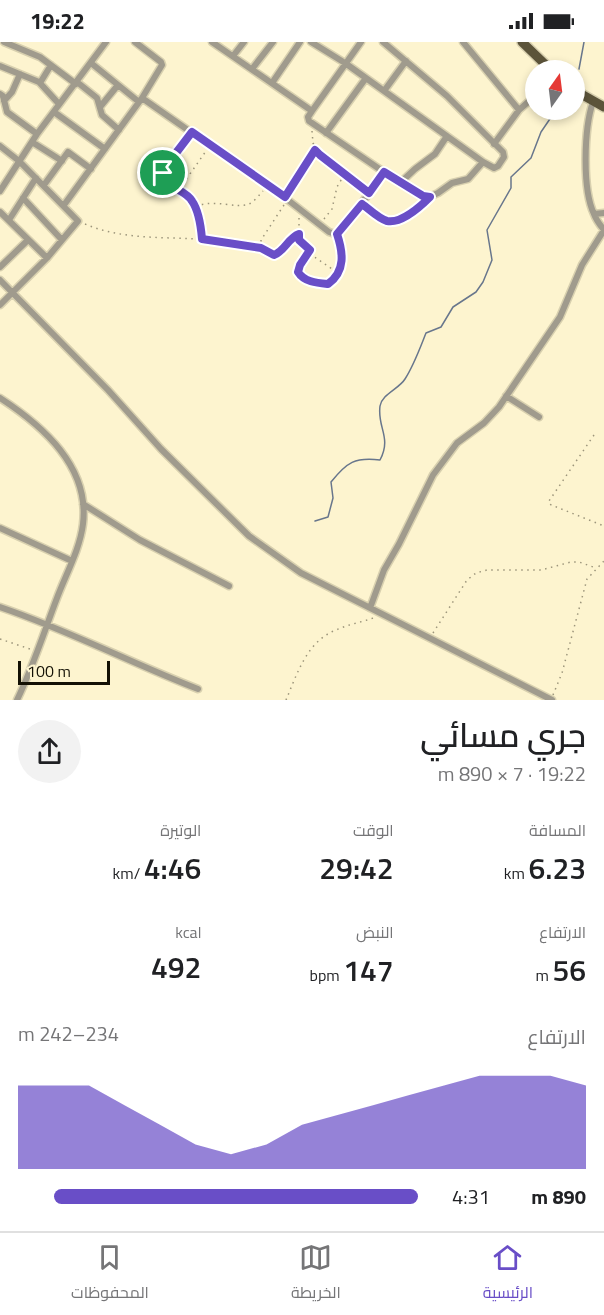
<!DOCTYPE html>
<html lang="ar">
<meta charset="utf-8">
<style>
:root{--surface:#fff;--page:#f2f2f2;--text:#202124;--muted:#757577;--line:#e0e0e0;--accent:#694ec7}
body{margin:0;font-family:"Titillium Web",Cairo,sans-serif;background:var(--page);color:var(--text);direction:rtl;height:100vh;display:flex;flex-direction:column;font-size:22px;white-space:nowrap}
*{box-sizing:border-box;margin:0}
p{font-size:20px;color:var(--muted)}
.icon{flex:none;width:33px;height:33px;fill:none;stroke:currentColor;stroke-width:2;stroke-linecap:round;stroke-linejoin:round}
.map{position:relative;height:658px;overflow:hidden;direction:ltr}
.side{display:flex;flex-direction:column;background:var(--surface);flex:1}
.side>*{flex:none}
.needle{width:39px;rotate:14deg}
.buttons{position:absolute;left:525px;top:18px;display:grid;gap:12px}
.buttons a{display:grid;place-items:center;width:60px;height:60px;border-radius:50%;background:var(--surface);box-shadow:0 3px 9px #0003;font-size:30px}
.scale{position:absolute;left:18px;bottom:15px;width:92px;box-sizing:border-box;padding-left:6px;border:3px solid #131004;border-top:0;font-size:16px;line-height:21px;white-space:nowrap;color:#131004;-webkit-text-stroke:4px #fdf4cf;paint-order:stroke}
.pin{position:absolute;display:grid;place-items:center;width:51px;height:51px;color:#fff;margin:-26px;border:3px solid #fff;border-radius:50%;box-shadow:0 2px 6px #0007}
.round{display:grid;place-items:center;flex:none;width:63px;height:63px;border-radius:32px;background:var(--page)}
.head{display:flex;align-items:center;justify-content:space-between;height:102px;padding:0 18px}
h1{font-size:33px;font-weight:600;line-height:45px}
.stats{display:grid;grid-template-columns:repeat(3,1fr);gap:9px;height:102px;padding:6px 18px}
.stats div{display:grid;align-content:center}
.stats b{font-size:30px;font-weight:600}
.stats small{font-size:16px;font-weight:400}
.stats p{font-size:16px}
.chart{height:168px;padding:12px 18px}
.chart p{display:flex;justify-content:space-between}
.chart svg{width:100%;height:108px;margin-top:6px;fill:var(--accent);opacity:.7}
ul{padding:0 18px;list-style:none;font-size:20px}
li{display:grid;grid-template-columns:96px 72px 1fr;align-items:center;height:45px}
li i{height:15px;border-radius:8px;background:var(--accent)}
.status{display:flex;justify-content:space-between;align-items:center;height:42px;padding:0 30px;background:var(--surface);direction:ltr}
.status svg{height:16px;fill:currentColor}
.tab-bar{display:flex;justify-content:space-around;align-items:center;height:84px;border-top:2px solid var(--line);background:var(--surface);font-size:16px;color:var(--muted)}
.tab-bar a{display:grid;justify-items:center;gap:3px}
.tab-bar .active{color:var(--accent)}
.map>svg:first-child{display:block}
.lines{fill:none;stroke-linecap:round;stroke-linejoin:round}
.stream{stroke:#68768c;stroke-width:1.5}
.street-casing{stroke:#d8d0af;stroke-width:9}
.primary-casing{stroke:#d8d0af;stroke-width:12}
.path{stroke:#9c957b;stroke-width:1.5;stroke-dasharray:1.5 4.5;stroke-linecap:butt}
.street{stroke:#a09b8d;stroke-width:6}
.primary{stroke:#5c543a;stroke-width:9}
.route-casing{stroke:#fff;stroke-width:12}
.route{stroke:#694ec7;stroke-width:8}
</style>
<div class="status"><b>19:22</b><svg viewBox="0 0 49 12"><path d="M0 12V9h3v3zM5 12V6h3v6zM10 12V3h3v9zM15 12V0h3v12zM26 1h20v11H26zM47 4h2v5h-2z"/></svg></div>
<div class="map">
<svg width="604" height="658" viewBox="0 0 604 658">
<rect width="100%" height="100%" fill="#fdf4cf"/>
<g class="lines">
<path class="stream" d="M579,27l5,-27
M315,479l13,-4 5,-19 -2,-16c16,-20 24,-25 49,-22 12,-23 -3,-32 0,-54 2,-12 19,-17 25,-27 9,-14 15,-31 21,-46l15,-6 12,-20 23,-15 7,-10 9,-22 -5,-30 24,-42v-11l20,-19 10,-26 15,-22"/>
<g class="street-casing">
<path id="street" d="M4,0l36,15 36,27
M212,0l100,69
M311,0l34,21 138,99 11,6 4,-2 6,-9 -1,-5 -56,-56 -64,-54
M361,0l-49,69 -4,6 1,4 91,62 27,15 11,-5 14,-10 16,-4 15,-17
M463,0l56,68
M233,14l11,-14
M91,21l48,39
M0,24l39,16 20,22
M252,27l21,-27
M77,40l20,16 5,17 17,15
M40,41l11,-18
M272,41l28,-41
M384,49l22,-30
M0,52l3,2 4,16 30,22
M142,56l146,102 41,32 6,2 6,-3 43,-58
M4,59l8,-9 8,-18
M593,60c-9,26 -11,87 1,112 2,6 6,11 10,16
M100,65l18,-22
M54,70l51,37
M326,91l40,-55
M32,100l30,19
M494,102l25,-34 17,-15
M0,104l19,15 59,60 -31,37 -47,47
M400,141l15,-14 20,-15 12,-18
M44,143l24,-33 23,17
M0,149l37,-57 69,-92
M23,156l39,42
M362,162c7,5 17,15 25,17 14,3 33,-15 43,-23
M64,163l78,-107 20,-33 -1,-3 -26,-20
M0,170l47,46
M594,172l10,-1
M9,178l27,-42
M0,225l28,-27
M0,238l108,110 53,59 88,87 52,37 251,127
M506,354l33,21
M0,356c43,28 90,69 83,126 -3,25 -17,50 -26,74 -13,34 -24,69 -40,102
M83,462l57,36 89,46
M0,486l72,33
M0,565c68,23 131,56 198,82
M370,566l14,-38 15,-26 34,-69 24,-32 27,-20 15,-16 61,-90 22,-52 22,-35"/>
</g>
<g class="primary-casing">
<path id="primary" d="M522,0l29,28
M574,48l30,17"/>
</g>
<path class="path" d="M312,89l1,12 7,12 44,34
M288,150l27,-42
M183,151l-18,-12 -2,-8 25,-35
M284,163l-23,35v8l10,6h7l13,-16 6,-3
M196,164c20,-7 40,3 53,-2 5,-2 10,-9 14,-13
M299,176v20l11,12 -10,15 -2,7c7,10 23,14 33,10 12,-15 12,-26 7,-44
M324,177l8,-10 5,-22 7,-12
M85,182c40,17 82,12 125,16 17,1 34,6 51,8
M202,196l-9,-37 -11,-11 1,-6 23,-33
M310,212l28,19
M594,393l-45,66v3l55,22
M433,591l34,-53 9,-7 11,-3h54l30,-8h8l17,6
M0,597l30,10
M553,653l9,-22 25,-94 17,-18
M286,658c11,-26 21,-59 50,-70 13,-6 27,-8 40,-13"/>
<use href="#street" class="street"/>
<use href="#primary" class="primary"/>
</g>
<g class="lines">
<g class="route-casing">
<path id="route" d="M192,90l93,65 30,-47 5,5 49,38 15,-21 39,24 7,1c-9,9 -29,27 -43,24 -8,-2 -18,-12 -25,-17l-25,30c6,18 9,37 -9,50 -11,-1 -24,-2 -30,-12l2,-7 10,-15 -11,-10v-6c-11,4 -14,17 -25,21l-13,-7 -59,-9c-1,-12 -3,-28 -10,-38 -7,-13 -31,-13 -29,-31z"/>
</g>
<use href="#route" class="route"/>
</g>
</svg>
<div class="buttons">
<a><svg class="needle" viewBox="-14 -14 28 28"><path d="M0-13l5 13h-10z" fill="#e53935"/><path d="M0 13l5-13h-10z" fill="#757577"/></svg></a>
</div>
<div class="scale">100 m</div>
<div class="pin" style="left:163px;top:131px;background:#1e9e55"><svg class="icon" aria-label="arrive" viewBox="0 0 24 24"><path d="M6 21V4h12l-3 4 3 4H6"/></svg></div>
</div>
<section class="side">
<div class="head"><div><h1>جري مسائي</h1><p>19:22 · 7 × 890 m</p></div><a class="round"><svg class="icon" aria-label="share" viewBox="0 0 24 24"><path d="M12 15V3M7 8l5-5 5 5M5 13v7h14v-7"/></svg></a></div>
<div class="stats">
<div><p>المسافة</p><b>6.23<small> km</small></b></div>
<div><p>الوقت</p><b>29:42</b></div>
<div><p>الوتيرة</p><b>4:46<small> /km</small></b></div>
</div>
<div class="stats">
<div><p>الارتفاع</p><b>56<small> m</small></b></div>
<div><p>النبض</p><b>147<small> bpm</small></b></div>
<div><p>kcal</p><b>492</b></div>
</div>
<div class="chart"><p><span>الارتفاع</span>234–242 m</p>
<svg viewBox="0 0 160 44" preserveAspectRatio="none"><path d="M0 44V10L10 10L20 10L30 18L40 26L50 34L60 38L70 34L80 26L90 22L100 18L110 14L120 10L130 6L140 6L150 6L160 10V44z"/></svg>
</div>
<ul>
<li><b>890 m</b>4:31<i style="width:91%"></i></li>
</ul>
</section>
<nav class="tab-bar">
<a class="active"><svg class="icon" aria-label="home" viewBox="0 0 24 24"><path d="M3 11l9-7 9 7M6 9v11h12V9"/></svg>الرئيسية</a>
<a><svg class="icon" aria-label="map" viewBox="0 0 24 24"><path d="M3 6l6-2 6 2 6-2v14l-6 2-6-2-6 2zM9 4v14M15 6v14"/></svg>الخريطة</a>
<a><svg class="icon" aria-label="saved" viewBox="0 0 24 24"><path d="M7 4h10v16l-5-4-5 4z"/></svg>المحفوظات</a>
</nav>
